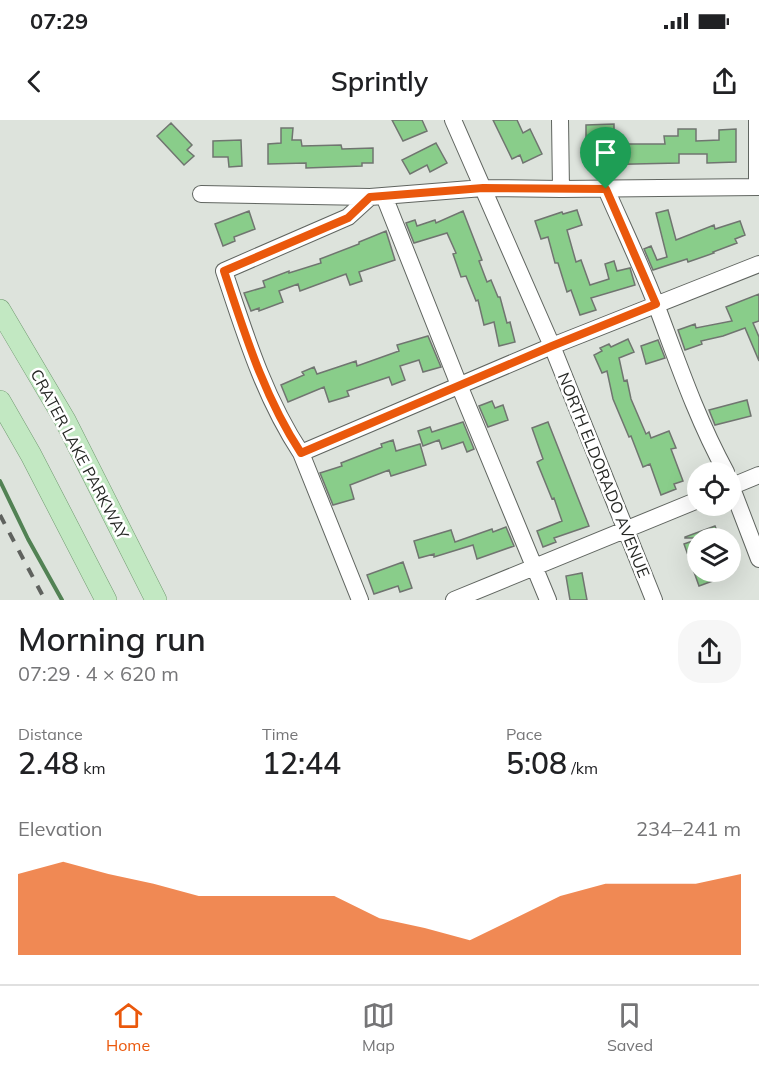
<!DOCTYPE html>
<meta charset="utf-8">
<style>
:root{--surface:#fff;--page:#f6f6f6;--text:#202124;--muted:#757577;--line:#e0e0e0;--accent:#ea580c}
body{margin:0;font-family:Mulish,sans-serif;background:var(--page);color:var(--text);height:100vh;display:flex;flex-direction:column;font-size:22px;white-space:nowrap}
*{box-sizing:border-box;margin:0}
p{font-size:20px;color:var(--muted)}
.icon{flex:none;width:33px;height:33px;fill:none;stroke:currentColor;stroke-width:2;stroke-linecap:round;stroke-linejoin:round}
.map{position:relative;height:480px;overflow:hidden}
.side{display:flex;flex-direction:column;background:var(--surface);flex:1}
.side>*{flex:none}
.tools{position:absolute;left:687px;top:342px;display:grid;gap:12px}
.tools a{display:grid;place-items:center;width:54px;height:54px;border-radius:50%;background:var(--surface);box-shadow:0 6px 24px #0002;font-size:30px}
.pin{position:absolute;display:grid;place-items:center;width:51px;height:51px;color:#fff;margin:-62px -26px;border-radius:50% 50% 50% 0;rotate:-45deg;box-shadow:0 0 6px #0007}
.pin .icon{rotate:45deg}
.round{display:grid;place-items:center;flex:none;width:63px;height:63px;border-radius:24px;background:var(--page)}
.summary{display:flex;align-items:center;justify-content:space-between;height:102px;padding:0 18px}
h1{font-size:33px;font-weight:600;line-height:45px}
.figures{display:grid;grid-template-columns:repeat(3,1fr);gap:9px;height:102px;padding:6px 18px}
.figures div{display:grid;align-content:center}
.figures b{font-size:30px;font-weight:600}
.figures small{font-size:16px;font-weight:400}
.figures p{font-size:16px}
.chart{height:168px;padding:12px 18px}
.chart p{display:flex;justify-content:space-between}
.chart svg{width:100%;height:108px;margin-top:6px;fill:var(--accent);opacity:.7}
.status{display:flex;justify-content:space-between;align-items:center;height:42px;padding:0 30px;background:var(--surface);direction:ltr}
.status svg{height:16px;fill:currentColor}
header{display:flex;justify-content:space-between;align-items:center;height:78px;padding:0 18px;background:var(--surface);font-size:27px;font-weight:600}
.dock{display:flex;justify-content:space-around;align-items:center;height:84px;border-top:2px solid var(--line);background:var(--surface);font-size:16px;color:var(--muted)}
.dock a{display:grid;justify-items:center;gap:3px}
.dock .current{color:var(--accent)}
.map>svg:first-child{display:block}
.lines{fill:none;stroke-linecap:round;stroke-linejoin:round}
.stream{stroke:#528254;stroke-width:4}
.building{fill:#89cd8a;stroke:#707570;stroke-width:1.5}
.minor-casing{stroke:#606560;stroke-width:18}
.major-casing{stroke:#719a71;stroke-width:22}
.minor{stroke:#fff;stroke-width:16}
.major{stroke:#c2e8c2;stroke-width:21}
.rail{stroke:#5f625e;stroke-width:4;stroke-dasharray:10 10;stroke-linecap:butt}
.route-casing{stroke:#fff;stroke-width:12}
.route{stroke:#ea580c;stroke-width:8}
.labels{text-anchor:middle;stroke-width:5;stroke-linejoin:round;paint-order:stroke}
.street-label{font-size:16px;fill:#252724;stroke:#fff}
</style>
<div class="status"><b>07:29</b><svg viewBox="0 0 49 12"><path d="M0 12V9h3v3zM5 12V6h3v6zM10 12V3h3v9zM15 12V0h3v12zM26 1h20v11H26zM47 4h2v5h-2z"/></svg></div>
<header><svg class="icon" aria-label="back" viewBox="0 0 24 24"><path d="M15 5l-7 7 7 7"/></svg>Sprintly<svg class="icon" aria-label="share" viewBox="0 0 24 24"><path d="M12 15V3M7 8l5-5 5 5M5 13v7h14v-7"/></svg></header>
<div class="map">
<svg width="759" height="480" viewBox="0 0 759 480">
<rect width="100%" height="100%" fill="#dde3dc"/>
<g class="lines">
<path class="stream" d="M0,361l28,58 34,61"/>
</g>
<path class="building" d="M392,0h30l5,11 -24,10z
M493,0h24l6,13 7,-4 12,25 -19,9 -3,-8 -8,4z
M171,3l21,22 -5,5 7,6 -10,9 -27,-29z
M614,4v20h51l-1,-8h14v-7h18v12l23,-1v-10l17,-1v33l-29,1v-9h-28v9l-89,2 -1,-23h-3v-17z
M281,8h12l-1,12h9l1,6 39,-1 1,4 31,-1v15h-11v3l-56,2v-5l-38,1v-20l13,-1z
M241,20l1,26 -13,1 -1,-10h-15v-16z
M436,23l11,20 -17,9 -3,-7 -17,9 -8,-14z
M577,90l5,15 -15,5 9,32 5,-2 9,25 19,-6 -4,-15 9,-3 3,10 13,-3 5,17 -44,13 5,12 -16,5 -9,-25 -4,2 -9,-29h-3l-7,-26 -7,2 -6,-18 27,-9 1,2z
M668,90l8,30 38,-15 1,4 25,-8 5,14 -10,4 2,4 -24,9 1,1 -26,9 -1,-3 -34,11 -9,-21 7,-3 6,14 10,-3 -11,-44z
M249,91l6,18 -21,8 1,4 -12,5 -8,-22z
M463,91l19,49 -3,1 8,21 4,-2 7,17h2l7,26 3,-1 5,20 -16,4 -5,-24 -10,3 -6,-25 -2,1 -10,-25 -5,1 -8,-23 3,-1 -9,-20 -33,10 -8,-20 9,-3 2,6 18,-6 1,3z
M386,111l9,29 -36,12 3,9 -12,4 -4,-11 -46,17 -2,-7 -19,7 4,11 -24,9v-3l-8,3 -7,-18 21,-6 -2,-6 26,-10v2l32,-10 -1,-4 39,-15v-2z
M759,174v27l-6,2 6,14v24l-14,-33 -22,8 -22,5 1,3 -17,6 -7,-20 17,-6 1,4 36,-7 -6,-14z
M428,216l13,31 -18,5 -4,-12 -19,6 5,14 -13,5 -3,-8 -42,14 2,5 -20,6 -5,-15 -36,15 -7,-17 23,-10 -2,-3 12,-5 3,7 39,-13 1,5 42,-15 -2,-6z
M628,219l6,13 -15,6 5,23 3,-1 4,19 15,35 3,-2 2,6 18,-7 7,17 -5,1 12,32 -9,3 2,5 -15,6 -11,-31 -7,3 -12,-31 -2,1 -16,-38 -6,-28 -5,2 -8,-18 8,-4 -2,-3 9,-4 2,3z
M658,220l7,18 -19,6 -5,-18z
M747,280l4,16 -36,9 -6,-15z
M492,281l3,7 8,-3 5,15 -20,7 -9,-21z
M463,302l11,27 -7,3 -4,-10 -21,7 -3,-9 -16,6 -5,-15 12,-4 2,5z
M548,302l41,104 -35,12 2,4 -13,5 -6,-16 25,-10 -8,-23 -2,1 -15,-37 6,-3 -11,-31z
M393,320l3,11 24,-7 6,21 -35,11 -2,-6 -39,15 4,14 -21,6 -13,-32 22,-7 -1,-3 41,-16 -1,-3z
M715,406l5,12h-35v-1z
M506,407l8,19 -37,13 -4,-14 -39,12v-3l-15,4 -5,-17 37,-11 4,12 37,-13 1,3z
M698,419v33h17l3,7 -19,7 -15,-42z
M403,442l9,26 -12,4 -2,-6 -24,8 -7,-19z
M582,453l5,27h-17l-4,-24z"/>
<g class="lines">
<g class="minor-casing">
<path id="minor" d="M453,0l99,226 102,254
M560,0l1,69
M757,0v67
M606,69c17,39 36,78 51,118 21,56 40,112 69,165
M201,74l169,3 113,-9 78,1 198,-2
M384,76l75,189 89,215
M301,333l251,-107 207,-82
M730,363l29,76
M730,367l29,-12
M360,480l-59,-147c-37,-56 -56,-119 -77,-182l124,-54 22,-20
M454,480l244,-100"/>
</g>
<g class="major-casing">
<path id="major" d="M0,190l65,110 91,180
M0,281l31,54 75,145"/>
</g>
<use href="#minor" class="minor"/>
<use href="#major" class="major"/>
<path class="rail" d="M0,395l45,85"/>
</g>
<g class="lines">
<g class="route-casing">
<path id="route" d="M483,68l123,1 50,115 -104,42 -251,107c-37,-56 -56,-119 -77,-182l124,-53 22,-21z"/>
</g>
<use href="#route" class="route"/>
</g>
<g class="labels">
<g class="street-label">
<text transform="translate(80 334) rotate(62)" y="6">CRATER LAKE PARKWAY</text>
<text transform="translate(604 355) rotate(68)" y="6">NORTH ELDORADO AVENUE</text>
</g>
</g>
</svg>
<div class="tools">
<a><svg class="icon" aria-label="locate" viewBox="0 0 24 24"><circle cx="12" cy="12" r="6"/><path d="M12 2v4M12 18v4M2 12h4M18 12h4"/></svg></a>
<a><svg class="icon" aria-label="layers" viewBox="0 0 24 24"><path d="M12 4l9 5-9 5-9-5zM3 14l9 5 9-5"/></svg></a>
</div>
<div class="pin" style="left:606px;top:69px;background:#1e9e55"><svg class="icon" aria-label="arrive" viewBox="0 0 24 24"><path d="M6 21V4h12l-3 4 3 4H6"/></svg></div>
</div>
<section class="side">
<div class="summary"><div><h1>Morning run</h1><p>07:29 · 4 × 620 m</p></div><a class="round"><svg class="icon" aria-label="share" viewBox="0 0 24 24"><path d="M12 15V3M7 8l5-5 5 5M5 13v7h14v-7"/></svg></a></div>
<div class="figures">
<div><p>Distance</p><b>2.48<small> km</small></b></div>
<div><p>Time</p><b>12:44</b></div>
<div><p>Pace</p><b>5:08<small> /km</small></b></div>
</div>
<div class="chart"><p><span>Elevation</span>234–241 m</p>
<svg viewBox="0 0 160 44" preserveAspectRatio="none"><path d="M0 44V11L10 6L20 11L30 15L40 20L50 20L60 20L70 20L80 29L90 33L100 38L110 29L120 20L130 15L140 15L150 15L160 11V44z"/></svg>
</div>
</section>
<nav class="dock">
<a class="current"><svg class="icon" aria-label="home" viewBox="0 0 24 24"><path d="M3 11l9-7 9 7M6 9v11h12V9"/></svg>Home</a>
<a><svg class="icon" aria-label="map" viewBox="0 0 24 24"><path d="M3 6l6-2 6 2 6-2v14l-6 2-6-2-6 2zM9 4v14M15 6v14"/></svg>Map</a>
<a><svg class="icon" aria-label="saved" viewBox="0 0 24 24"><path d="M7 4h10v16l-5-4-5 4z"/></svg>Saved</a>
</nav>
